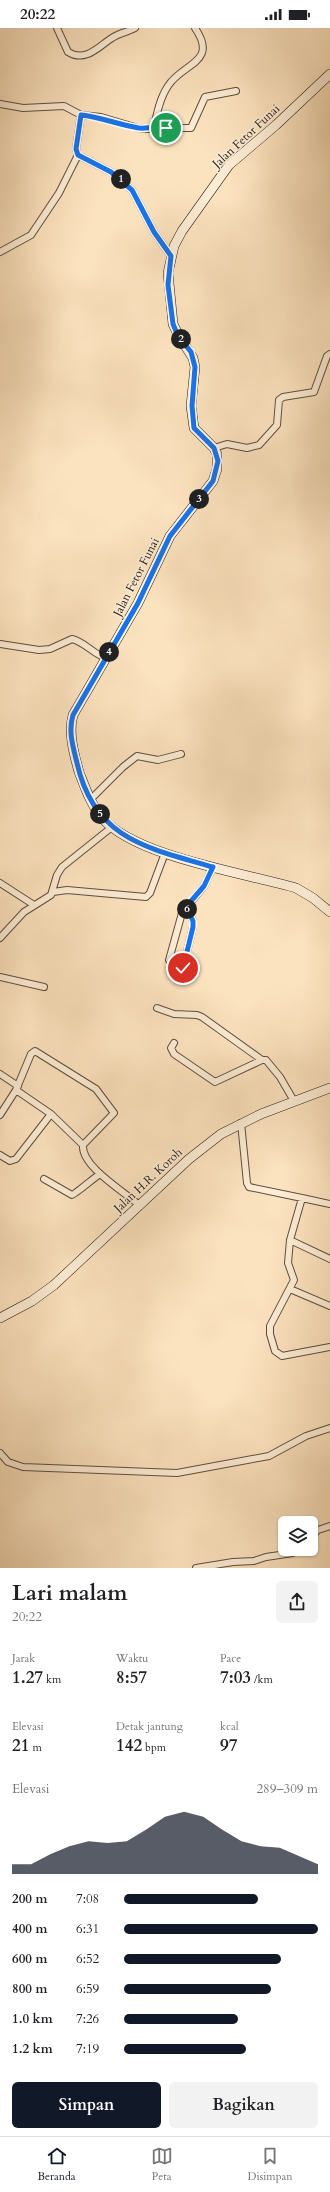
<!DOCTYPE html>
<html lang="id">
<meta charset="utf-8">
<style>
:root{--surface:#fff;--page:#f2f2f2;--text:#202124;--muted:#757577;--line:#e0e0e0;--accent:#111827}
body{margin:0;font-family:Cardo,serif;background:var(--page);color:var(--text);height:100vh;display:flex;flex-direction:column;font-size:15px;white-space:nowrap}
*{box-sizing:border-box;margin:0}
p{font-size:13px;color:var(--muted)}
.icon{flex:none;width:22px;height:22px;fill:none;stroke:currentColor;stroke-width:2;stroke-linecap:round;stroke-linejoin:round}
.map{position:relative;height:1540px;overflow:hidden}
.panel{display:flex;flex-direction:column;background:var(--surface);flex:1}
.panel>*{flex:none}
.tools{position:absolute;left:278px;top:1488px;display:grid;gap:8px}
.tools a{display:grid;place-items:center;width:40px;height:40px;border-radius:6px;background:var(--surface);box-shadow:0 1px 3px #0004;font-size:20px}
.pin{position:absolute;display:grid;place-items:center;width:34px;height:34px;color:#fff;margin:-17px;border:2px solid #fff;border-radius:50%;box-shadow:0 1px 4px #0007}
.km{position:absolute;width:20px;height:20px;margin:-10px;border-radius:50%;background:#222;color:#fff;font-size:11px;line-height:20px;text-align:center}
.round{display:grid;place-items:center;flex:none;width:42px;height:42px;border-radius:6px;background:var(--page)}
.head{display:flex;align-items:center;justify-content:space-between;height:68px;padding:0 12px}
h1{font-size:22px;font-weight:800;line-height:30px}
.figures{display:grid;grid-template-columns:repeat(3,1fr);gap:6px;height:68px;padding:4px 12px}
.figures div{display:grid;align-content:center}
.figures b{font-size:17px;font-weight:800}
.figures small{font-size:11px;font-weight:400}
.figures p{font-size:11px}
.chart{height:112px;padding:8px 12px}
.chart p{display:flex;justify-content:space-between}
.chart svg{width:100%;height:72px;margin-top:4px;fill:var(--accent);opacity:.7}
.primary-button{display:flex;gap:8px;margin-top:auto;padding:8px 12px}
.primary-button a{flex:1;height:46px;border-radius:6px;background:var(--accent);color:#fff;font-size:16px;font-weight:800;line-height:46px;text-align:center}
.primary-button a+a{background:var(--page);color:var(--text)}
ul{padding:0 12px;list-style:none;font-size:13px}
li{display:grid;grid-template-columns:64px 48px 1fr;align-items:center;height:30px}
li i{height:10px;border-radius:5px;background:var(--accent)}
.status{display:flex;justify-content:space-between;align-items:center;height:28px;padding:0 20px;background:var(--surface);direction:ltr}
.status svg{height:11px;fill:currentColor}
.tabs{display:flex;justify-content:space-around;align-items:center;height:56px;border-top:1px solid var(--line);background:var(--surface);font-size:11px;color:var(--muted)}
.tabs a{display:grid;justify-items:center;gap:2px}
.tabs .active{color:var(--accent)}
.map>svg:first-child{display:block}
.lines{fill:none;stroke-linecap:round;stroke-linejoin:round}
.street-casing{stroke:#5e4e3f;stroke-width:8}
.secondary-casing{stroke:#291d14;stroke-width:10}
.street{stroke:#fdedd5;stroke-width:6}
.secondary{stroke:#fdedd5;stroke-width:9}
.route-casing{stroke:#fff;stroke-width:8}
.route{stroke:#1a73e8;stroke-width:5}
.labels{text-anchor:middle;stroke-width:3;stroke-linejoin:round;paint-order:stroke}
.street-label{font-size:12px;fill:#291d14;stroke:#fdedd5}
</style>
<div class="status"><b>20:22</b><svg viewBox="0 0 49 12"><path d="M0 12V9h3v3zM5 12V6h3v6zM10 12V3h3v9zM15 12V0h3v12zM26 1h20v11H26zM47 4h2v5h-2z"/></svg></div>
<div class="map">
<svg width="330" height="1540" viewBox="0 0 330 1540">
<rect width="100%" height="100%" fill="#fce3bf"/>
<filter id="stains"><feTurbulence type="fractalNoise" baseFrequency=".005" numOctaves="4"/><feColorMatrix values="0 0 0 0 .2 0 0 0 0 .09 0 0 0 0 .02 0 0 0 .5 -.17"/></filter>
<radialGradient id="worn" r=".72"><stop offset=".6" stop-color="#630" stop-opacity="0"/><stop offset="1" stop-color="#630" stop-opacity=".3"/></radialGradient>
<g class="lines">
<g class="street-casing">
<path id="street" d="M57,0l11,24c18,11 31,-6 44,-14 7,-5 16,-6 23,-10
M0,76l23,4 41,-2 17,9 20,2 37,11 11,1 9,-4 11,3h22l14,-31 31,-6
M81,87l-5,34 2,6 33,17 21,18 22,42 17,24
M154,99c3,-14 6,-29 14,-41 14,-23 51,-23 27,-58
M0,224l31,-17 28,-42 19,-38
M214,420l13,-4 20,4 12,-3 18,-20 2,-25 4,-3 31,-5 13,-36 3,-2
M0,616l39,6 11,-1 22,-10c13,3 21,15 34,19
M91,771l32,-32 14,-11 21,4 23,-6
M0,855l34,22
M53,864l14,-2 79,7 4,-4 15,-40
M186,879l7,14v6l-9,37 -1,4c-7,0 -11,-2 -14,-8l13,-47 22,-27 9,-19
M0,910l24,-26 27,-17 6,-20 5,-8 50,-40
M0,949l44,10
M157,980l17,6 23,1 5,2 60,43
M174,1015l-3,5 3,6 41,28 47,-22h4l14,17 14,24
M0,1046l18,12
M16,1062l35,24
M0,1087l16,-25 15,-36 4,-3 61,38 18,24 -31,32 -32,-31 -35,45 -6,2 -10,-6
M241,1095l6,60 2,4 53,11 -12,42 -2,23 6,17 -24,46v8l5,17 7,5 48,-9
M83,1117c-2,21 40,46 55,59
M44,1151l28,16c2,0 23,-18 28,-21
M302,1170l28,6
M290,1212l40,19
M290,1261l40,17
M0,1425l8,9 15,5 154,6 92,-17 37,-20 24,-8
M311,1509l7,-7 12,-4
M196,1540l37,-6 21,-1 12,-4 27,-4 5,-4"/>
</g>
<g class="secondary-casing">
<path id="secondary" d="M330,46l-54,51 -47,40 -47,66 -8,15 -6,27 5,51 6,12 14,22 2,9 -4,39 3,22 20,20 3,6v15l-4,12 -43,55 -32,67 -65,112c-5,18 1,39 6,57 6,15 12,33 23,46 34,39 143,55 194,70l17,10 17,14
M0,1290l32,-17 22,-16 135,-126 32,-25 40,-20 69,-26"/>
</g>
<use href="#street" class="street"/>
<use href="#secondary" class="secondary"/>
</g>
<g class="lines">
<g class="route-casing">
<path id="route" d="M166,100c-10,-3 -17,1 -27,0 -20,-3 -38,-11 -58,-13l-5,34 2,6 33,17 21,18 22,42 17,24 -3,29 5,39 5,12 13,16 4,15 -3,39 2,22 20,20 4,13 -5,20 -43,55 -32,67 -65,112c-5,16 0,32 4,48 17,76 70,85 136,104l-9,19 -18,21 7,14v6l-10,41"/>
</g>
<use href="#route" class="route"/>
</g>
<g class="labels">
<g class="street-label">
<text transform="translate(246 108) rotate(-43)" y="4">Jalan Fetor Funai</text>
<text transform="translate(136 549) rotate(-63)" y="4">Jalan Fetor Funai</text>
<text transform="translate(148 1152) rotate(-43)" y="4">Jalan H.R. Koroh</text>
</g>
</g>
<rect width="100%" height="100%" filter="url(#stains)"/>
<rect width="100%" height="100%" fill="url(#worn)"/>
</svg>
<div class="tools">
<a><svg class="icon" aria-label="layers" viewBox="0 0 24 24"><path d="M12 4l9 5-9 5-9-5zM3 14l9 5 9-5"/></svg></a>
</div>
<div class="pin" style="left:166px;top:100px;background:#1e9e55"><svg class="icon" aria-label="arrive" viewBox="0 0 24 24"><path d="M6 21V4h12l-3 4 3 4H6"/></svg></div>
<div class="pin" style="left:183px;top:940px;background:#d93025"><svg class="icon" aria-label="check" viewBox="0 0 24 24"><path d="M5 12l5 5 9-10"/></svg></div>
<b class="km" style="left:121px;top:151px">1</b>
<b class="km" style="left:181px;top:311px">2</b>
<b class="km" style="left:199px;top:471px">3</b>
<b class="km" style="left:109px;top:624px">4</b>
<b class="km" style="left:100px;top:786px">5</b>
<b class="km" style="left:187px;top:881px">6</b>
</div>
<section class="panel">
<div class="head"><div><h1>Lari malam</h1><p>20:22</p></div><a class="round"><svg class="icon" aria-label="share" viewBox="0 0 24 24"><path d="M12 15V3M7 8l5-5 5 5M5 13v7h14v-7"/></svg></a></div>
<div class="figures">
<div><p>Jarak</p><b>1.27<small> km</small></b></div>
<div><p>Waktu</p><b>8:57</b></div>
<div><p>Pace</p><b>7:03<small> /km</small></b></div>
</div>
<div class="figures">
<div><p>Elevasi</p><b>21<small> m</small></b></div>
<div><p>Detak jantung</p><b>142<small> bpm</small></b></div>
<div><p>kcal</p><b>97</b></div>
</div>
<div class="chart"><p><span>Elevasi</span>289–309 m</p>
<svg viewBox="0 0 160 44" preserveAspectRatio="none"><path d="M0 44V38L10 38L20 32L30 27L40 24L50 25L60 24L70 17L80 9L90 6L100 9L110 17L120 24L130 27L140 28L150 33L160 38V44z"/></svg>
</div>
<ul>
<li><b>200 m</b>7:08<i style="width:69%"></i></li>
<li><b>400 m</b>6:31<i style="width:100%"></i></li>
<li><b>600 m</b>6:52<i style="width:81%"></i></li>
<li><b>800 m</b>6:59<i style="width:76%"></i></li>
<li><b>1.0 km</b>7:26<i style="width:59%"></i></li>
<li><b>1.2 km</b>7:19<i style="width:63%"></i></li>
</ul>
<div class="primary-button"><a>Simpan</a><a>Bagikan</a></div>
</section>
<nav class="tabs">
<a class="active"><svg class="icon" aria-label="home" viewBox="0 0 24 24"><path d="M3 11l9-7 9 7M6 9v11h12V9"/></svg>Beranda</a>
<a><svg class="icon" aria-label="map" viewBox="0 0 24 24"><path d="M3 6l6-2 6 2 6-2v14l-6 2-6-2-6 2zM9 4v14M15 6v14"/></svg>Peta</a>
<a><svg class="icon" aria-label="saved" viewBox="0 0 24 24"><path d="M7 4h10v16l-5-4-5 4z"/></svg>Disimpan</a>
</nav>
